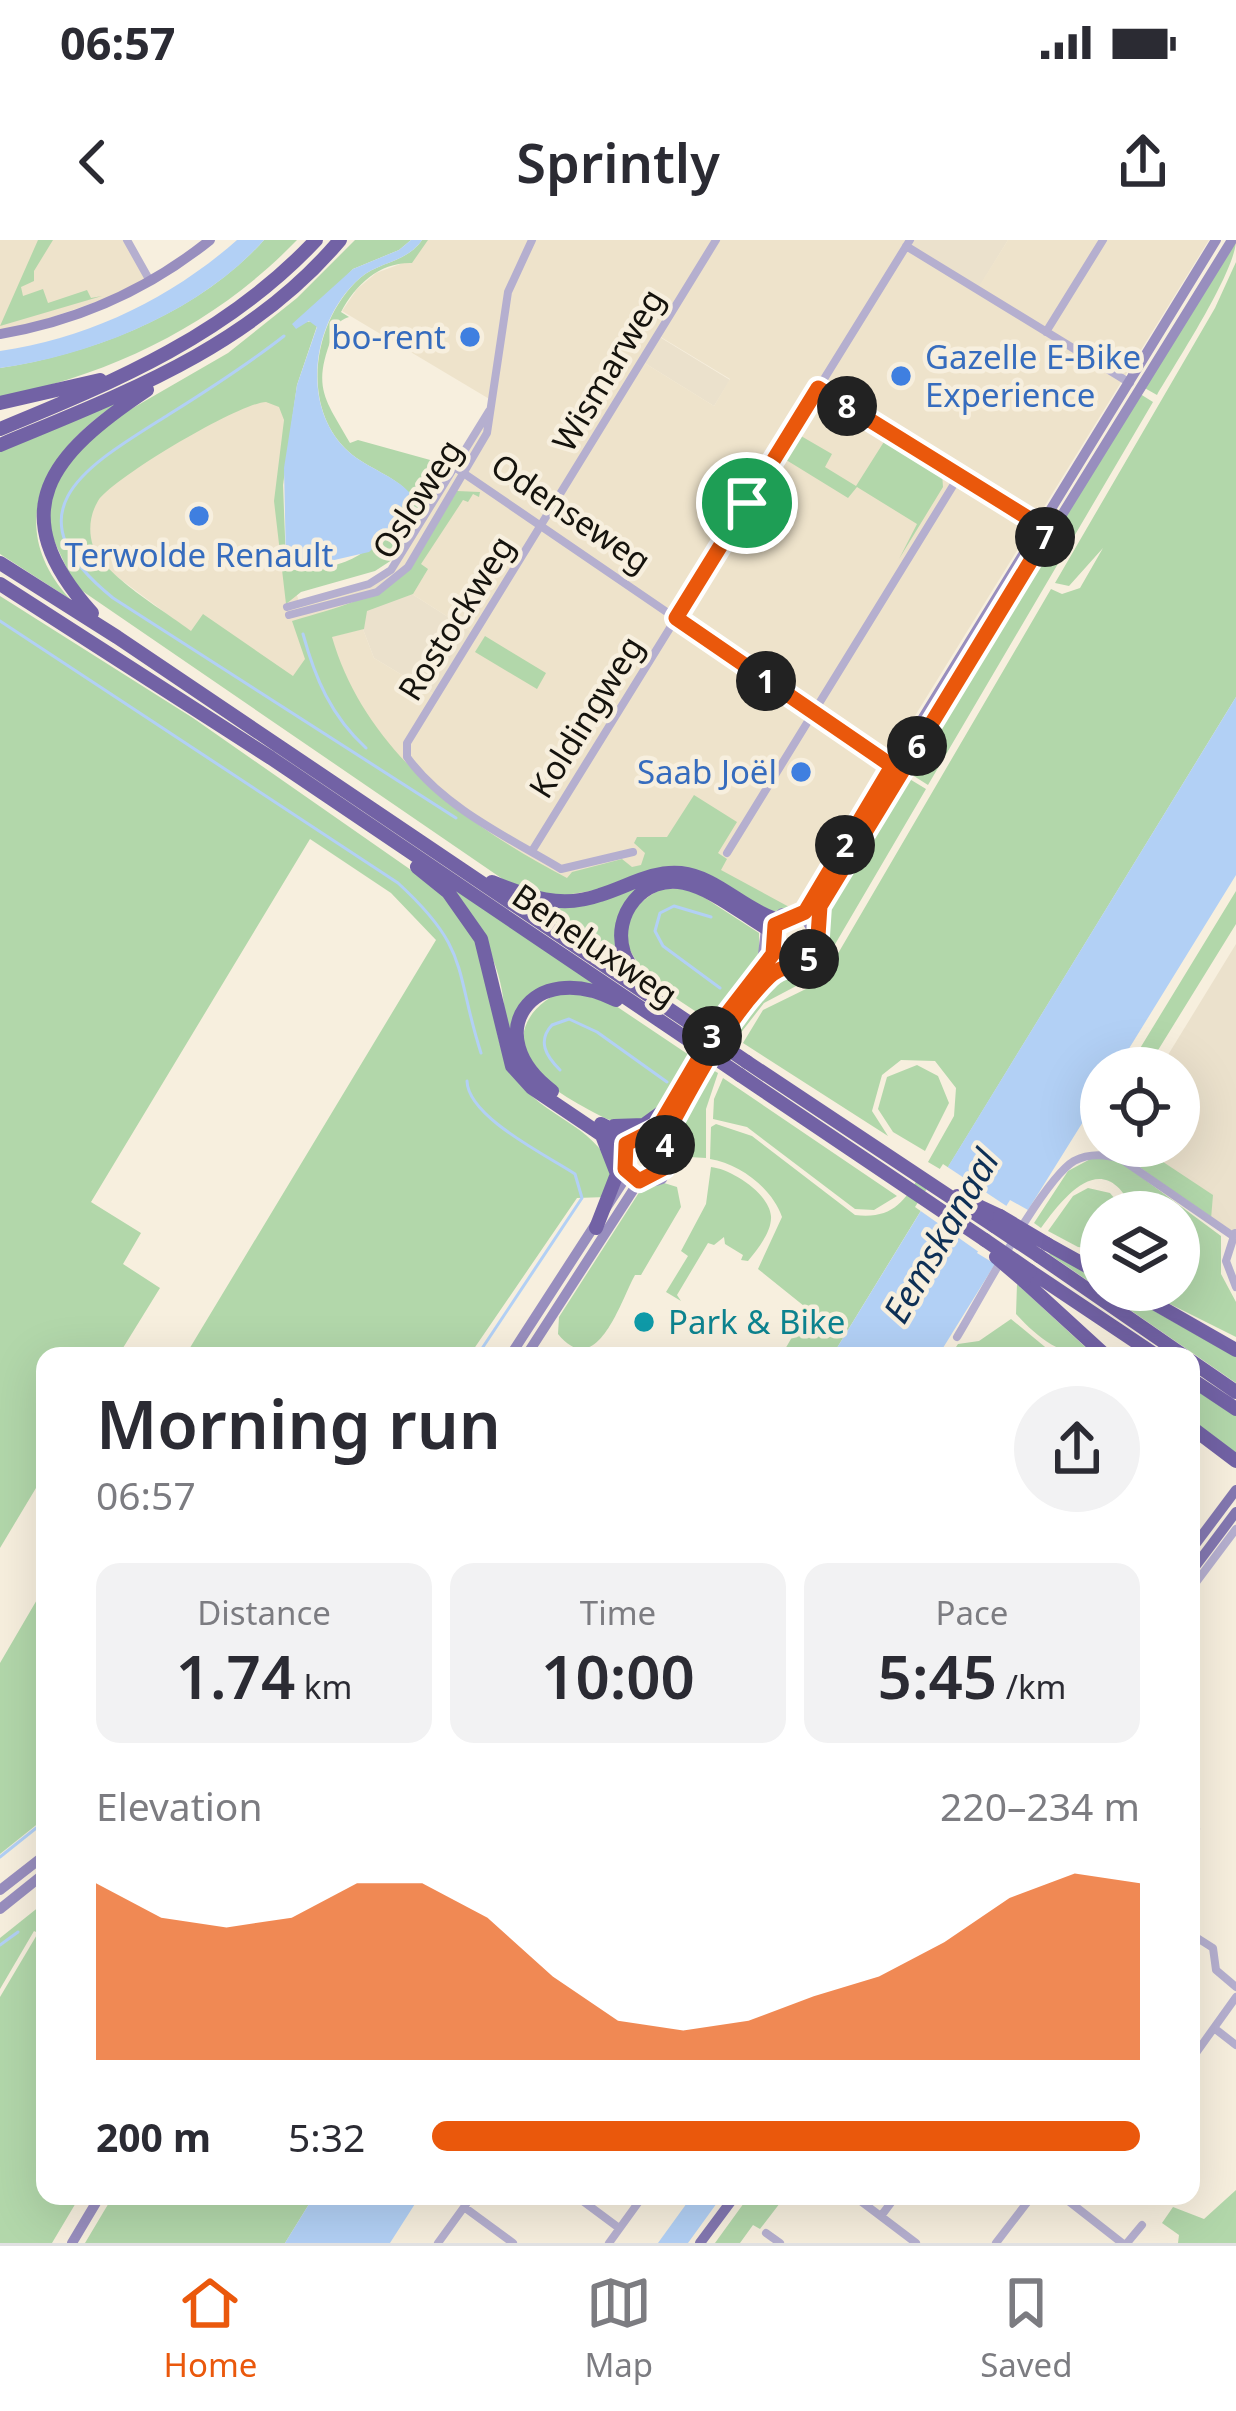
<!DOCTYPE html>
<meta charset="utf-8">
<style>
:root{--surface:#fff;--page:#f2f2f3;--text:#2b2b33;--muted:#7c7c81;--line:#e1e1e2;--accent:#ea580c}
body{margin:0;font-family:"Noto Sans",sans-serif;background:var(--page);color:var(--text);height:100vh;display:flex;flex-direction:column;font-size:45px;white-space:nowrap}
*{box-sizing:border-box;margin:0}
p{font-size:39px;color:var(--muted)}
.icon{flex:none;width:66px;height:66px;fill:none;stroke:currentColor;stroke-width:2;stroke-linecap:round;stroke-linejoin:round}
.map{position:relative;flex:1;overflow:hidden}
.details{position:absolute;left:36px;top:1107px;width:1164px;height:858px;display:flex;flex-direction:column;background:var(--surface);border-radius:24px;box-shadow:0 12px 48px #0002}
.details>*{flex:none}
.buttons{position:absolute;left:1080px;top:807px;display:grid;gap:24px}
.buttons a{display:grid;place-items:center;width:120px;height:120px;border-radius:50%;background:var(--surface);box-shadow:0 12px 48px #0002;font-size:60px}
.pin{position:absolute;display:grid;place-items:center;width:102px;height:102px;color:#fff;margin:-51px;border:6px solid #fff;border-radius:50%;box-shadow:0 3px 12px #0007}
.km{position:absolute;width:60px;height:60px;margin:-30px;border-radius:50%;background:#222;color:#fff;font-size:33px;line-height:60px;text-align:center}
.round{display:grid;place-items:center;flex:none;width:126px;height:126px;border-radius:63px;background:var(--page)}
.head{display:flex;align-items:center;justify-content:space-between;height:204px;padding:0 60px}
h1{font-size:66px;font-weight:600;line-height:90px}
.stats{display:grid;grid-template-columns:repeat(3,1fr);gap:18px;height:204px;padding:12px 60px}
.stats div{display:grid;align-content:center;border-radius:24px;background:var(--page);text-align:center}
.stats b{font-size:60px;font-weight:600}
.stats small{font-size:33px;font-weight:400}
.stats p{font-size:33px}
.chart{height:336px;padding:24px 60px}
.chart p{display:flex;justify-content:space-between}
.chart svg{width:100%;height:216px;margin-top:12px;fill:var(--accent);opacity:.7}
ul{padding:0 60px;list-style:none;font-size:39px}
li{display:grid;grid-template-columns:192px 144px 1fr;align-items:center;height:90px}
li i{height:30px;border-radius:15px;background:var(--accent)}
.status{display:flex;justify-content:space-between;align-items:center;height:84px;padding:0 60px;background:var(--surface);direction:ltr}
.status svg{height:33px;fill:currentColor}
header{display:flex;justify-content:space-between;align-items:center;height:156px;padding:0 60px;background:var(--surface);font-size:54px;font-weight:600}
.tab-bar{display:flex;justify-content:space-around;align-items:center;height:168px;border-top:3px solid var(--line);background:var(--surface);font-size:33px;color:var(--muted)}
.tab-bar a{display:grid;justify-items:center;gap:6px}
.tab-bar .on{color:var(--accent)}
.map>svg:first-child{display:block}
.commercial{fill:#ebe1cc}
.built{fill:#eee3cb;fill-rule:evenodd}
.green{fill:#b2d7aa}
.water{fill:#b2d0f5}
.pier{fill:#f7efde}
.lines{fill:none;stroke-linecap:round;stroke-linejoin:round}
.stream{stroke:#b2d0f5;stroke-width:3}
.street{stroke:#b5afcf;stroke-width:8}
.secondary{stroke:#988ebe;stroke-width:10}
.primary{stroke:#8377b0;stroke-width:10}
.highway{stroke:#7262a5;stroke-width:14}
.highway-bridge{stroke:#7262a5;stroke-width:14}
.route-casing{stroke:#fff;stroke-width:24}
.route{stroke:#ea580c;stroke-width:15}
.shop-dot{fill:#3f7fe0;stroke:#f7efde;stroke-width:4.5}
.culture-dot{fill:#0f9aa8;stroke:#f7efde;stroke-width:4.5}
.labels{text-anchor:middle;stroke-width:9;stroke-linejoin:round;paint-order:stroke}
.shop-label{font-size:33px;fill:#366cbe;stroke:#f7efde;text-anchor:end}
.street-label{font-size:33px;fill:#15130d;stroke:#f7efde}
.culture-label{font-size:33px;fill:#0d838f;stroke:#f7efde;text-anchor:start}
.water-label{font-size:36px;font-style:italic;fill:#0e3056;stroke:#f7efde}
</style>
<div class="status"><b>06:57</b><svg viewBox="0 0 49 12"><path d="M0 12V9h3v3zM5 12V6h3v6zM10 12V3h3v9zM15 12V0h3v12zM26 1h20v11H26zM47 4h2v5h-2z"/></svg></div>
<header><svg class="icon" aria-label="back" viewBox="0 0 24 24"><path d="M15 5l-7 7 7 7"/></svg>Sprintly<svg class="icon" aria-label="share" viewBox="0 0 24 24"><path d="M12 15V3M7 8l5-5 5 5M5 13v7h14v-7"/></svg></header>
<div class="map">
<svg width="1236" height="2003" viewBox="0 0 1236 2003">
<rect width="100%" height="100%" fill="#f7efde"/>
<path class="commercial" d="M912,0h96l-30,49 -69,-44z
M658,96l72,44 -16,26 -71,-44z
M392,331l12,18 71,45 -38,62 -63,-38 -26,-68z
M1236,704v295l-127,-89 70,-4v-78h-19z"/>
<path class="built" d="M0,0h127l24,43 -151,52z
M426,0h486l-2,5 68,43 30,-48h201l-414,670 -257,-19 -450,-336 -5,-14 11,-48 147,-109 43,18 -1,148 17,55 48,-15 26,68 63,38 38,-62 -71,-45 -12,-18 67,-103 23,-39 9,-29 -149,-89 15,-22 19,-16 35,-13zM659,96l71,43 -16,27 -71,-44z"/>
<path class="green" d="M38,0h15l-19,31v10l-13,6 2,9 20,-7 5,14 39,-13 4,8 11,-2 -102,30z
M264,0h33c-81,84 -184,134 -297,157v-29c93,-14 200,-56 264,-128z
M355,0h56l-12,10 -46,19 -51,54 10,-2 5,5 -20,59 -14,100 3,77 5,8c67,0 88,-23 118,-77 -14,-17 -42,-25 -60,-41 -50,-45 -36,-132 11,-174 20,-17 46,-15 62,-38h6l-16,23c-32,-1 -56,21 -71,49l8,5c-12,4 -12,9 -17,20 -20,51 -7,62 18,106l8,-3 83,23 1,19 -44,74 -23,15 -74,21 -15,12 -12,-103 10,-81 -5,-13 -13,-5c-27,1 -153,76 -168,99 -8,13 -10,30 -5,45 10,29 72,65 98,85l12,-17 90,62 12,-17 -13,-38c110,-31 107,-36 165,-130l23,1 -1,5 -6,-3 -5,8 -5,-2 -42,64 7,5 -15,25 -46,17 -3,18 -32,8c32,112 133,188 235,241l5,-6 50,-13 10,8 9,-2 4,-12 -11,-10 3,-6h30l27,-42 43,27 -19,31 9,6 -6,11 70,38 -21,4 -72,-39 -144,24 -47,-15 -432,-296 -31,-67 17,-55 58,-48 109,-63 69,-55z
M1236,0c0,31 -61,124 -79,155l-16,-9z
M1236,22v435l-291,475 -17,-10 26,-46 2,-28 -21,-27 -34,-1 -19,15 -10,36 16,25 -145,-93 20,-33 51,-25 12,-11 225,-385 11,5 18,-6 23,-40 -34,38 -14,-3 160,-275z
M1137,152l16,10 -225,383 -22,-14 37,-50 -2,-2z
M124,159c-75,46 -124,123 -54,200l-70,-45v-103z
M802,187l-1,9 31,18 -7,13 31,19 31,-49 55,36 1,14 -44,72 18,-35 -60,-37 -9,11 -65,-40z
M0,356l193,122 241,168c22,22 43,46 51,77 10,39 7,84 32,117 27,37 75,44 95,88l-6,29 -29,1 -108,158h-284l251,-416 -45,-47 -81,-54 -219,363 50,31 -18,31 37,24 -42,68h-73v117l-45,75z
M485,396l61,37 -9,16 -62,-37z
M903,535l23,14 -109,186 -53,28 -28,36 16,-33 25,-29 40,-20 7,-16 -1,-29z
M439,639l161,108 -30,-6 -29,6 -27,38 32,68c-58,-54 -29,-76 -54,-136 -12,-27 -36,-54 -53,-78z
M656,640l-37,47 19,52 -120,-81 27,7z
M663,648l28,1 68,44v28l-46,61c-48,-28 -138,-88 -50,-134z
M1236,651v33l-89,144h-19z
M567,750l46,14 79,53 -27,45 -17,18c-12,1 -27,4 -38,0 -16,-6 -61,-32 -72,-44 -32,-35 -9,-74 29,-86z
M917,825l21,11 11,27 -24,48 -32,-19 -15,-23 9,-32z
M711,829l7,4 -12,36v49l-17,-1 -11,-9 -1,-15 7,-19z
M723,838l174,118 -23,14 -19,-1 -108,-82 -34,-8 1,-20z
M1101,872v34h38l74,49 -2,24 -88,-64 -26,-7 -8,-17z
M716,884l36,12 103,79c36,4 48,-11 65,-40l16,11 -104,170h-51l24,-41 -5,-4 4,-5 -46,-37 24,-52c-10,-29 -42,-53 -72,-58l1,-32z
M1096,916l25,6 100,74v38l15,28v35l-94,-47h37v-78h-45c-29,-65 -67,-20 -93,16l-7,-5 34,-52z
M711,927c20,2 58,26 60,49 1,16 -14,34 -23,45l-7,-1 2,-5 -18,-11 -1,-7 -10,8 -6,-2 -31,52 4,6 -15,-9 22,-36 -7,-5 25,-47z
M664,943l13,4 4,20 -40,68h-6c-14,25 -38,107 -77,59l1,-17 81,-126z
M1088,948l22,5 16,19h-25v38l-23,-3 -30,-16 25,-35z
M1050,1013l51,28v9h16l119,67v26l-187,-129z
M1017,1044l78,72c-34,0 -56,-17 -79,-42z
M1011,1079l45,37h-106l8,-12 21,-3z
M1191,1147l45,29v41l-45,-34z
M45,1346v232l-45,36v-191z
M45,1662v17l-9,-5 9,8v274h35l-28,47h-52v-246l38,-64 -4,-2 -34,58v-51z
M1236,1950v53h-58l1,-8 -17,-12 11,-16 31,12z
M113,1956h201l-29,47h-200z
M749,1956h22l9,7 -20,26 -7,-4 -13,18h-25z"/>
<path class="water" d="M237,0h27c-64,72 -171,115 -264,128v-17c89,-13 170,-52 237,-111z
M411,0h11c-16,23 -42,21 -62,38 -48,42 -61,129 -11,174 18,16 46,24 61,41l-28,47 -13,12 -78,18 -5,-8 -2,-94 13,-83 20,-58 -8,-6 -13,8 -4,-5 61,-55 46,-19z
M1236,457v178l-119,193h-16v25l-73,117 -18,-10 -33,53 18,11 -57,92h-106z
M314,1956h106l-30,47h-105z
M692,1956h30l-34,47h-30z"/>
<path class="pier" d="M943,924l68,45 -26,42 14,9 1,7 -85,-60z"/>
<g class="lines">
<path class="stream" d="M284,96c-37,29 -76,54 -116,79 -81,51 -163,96 -55,183l343,220
M0,381l398,262c73,67 56,86 83,170
M303,394c12,44 28,82 63,114
M711,677l-37,-11 -14,7 -5,18 8,15 57,42
M560,830c-14,-14 -23,-29 -8,-45l17,-6 28,13 70,50
M467,841c1,36 79,74 108,93l7,24 -105,158
M0,1617l45,-36
M0,1705l18,-13"/>
<path class="street" d="M127,0l23,41
M906,6l224,137
M1046,92l57,-92
M817,148l224,138
M456,228l439,300
M287,367l82,-23 22,-14 98,-159
M289,375l88,-23 31,-25 79,-134 21,-141 24,-52
M532,611l378,-611
M633,612l-72,17c-52,-31 -118,-62 -154,-112v-14l309,-503
M727,613l232,-377
M1235,993l-9,28 10,26
M957,1097c22,-36 86,-158 117,-176 15,-8 31,-7 47,-2l112,77
M1191,1349l45,-60
M1191,1596l5,-7
M1191,1694l22,14 3,22 20,17
M1214,1788l22,17
M1191,1820l45,-63
M1191,1932l2,1
M576,1956l43,32
M854,1956l62,47
M1062,1956l60,47
M1088,1959l2,-3
M464,1967l49,36
M881,1976l15,-20
M766,1993l14,10
M438,2003l34,-47
M609,2003l34,-47
M996,2003l36,-47
M1127,2003l15,-18"/>
<path class="secondary" d="M0,94c77,-13 149,-45 210,-94
M802,675l414,-675
M810,682l422,-682
M762,724l4,-36 16,-15c37,-2 43,44 5,45l-15,-14 6,-22 24,-7
M670,887l72,-117 45,-52
M654,894l66,-110 54,-76
M639,941l25,-13 4,-18 -14,-16c-18,-2 -29,7 -32,24l9,19c10,6 21,6 31,2l12,-21 -1,-37
M510,1116l118,-182
M526,1116l113,-175
M0,1650l45,-35
M0,1669l45,-36
M72,2003l28,-47"/>
<path class="primary" d="M1191,1310l45,-60
M1191,1332l45,-60
M700,2003l35,-47"/>
<path class="highway" d="M0,163l100,-23
M0,189c117,-48 228,-95 316,-189
M0,205c125,-52 250,-98 340,-205
M0,323l117,74 580,391
M0,344l271,174 419,283
M92,373c-92,-102 -41,-159 55,-223
M417,627l31,25 33,47 31,127 20,22 92,62
M492,642c37,15 69,27 108,13 27,-8 52,-25 81,-22 35,4 60,34 92,45
M651,751c-10,-12 -22,-24 -27,-38 -13,-38 20,-79 60,-70 28,6 57,30 82,45
M747,822l247,164
M740,835l245,165
M552,851c-74,-55 -21,-134 64,-91
M601,884l30,15
M614,886l30,-1 29,-21
M957,956l43,20
M596,988l21,-54 -14,-36
M1047,1004l54,30
M1039,1016l145,100
M1030,1031l127,85
M1024,1041l82,75
M1131,1050l105,60
M1191,1121l45,31
M1191,1139l45,30
M1191,1187l45,34"/>
<path class="highway-bridge" d="M697,788l50,34
M690,801l50,34
M1000,976l47,28
M994,986l45,30
M985,1000l45,31
M996,1017l28,24"/>
</g>
<g class="lines">
<g class="route-casing">
<path id="route" d="M818,148l231,143 -229,375 -3,45c-13,15 -34,12 -48,26 -43,42 -74,105 -103,157l-3,7 6,13 -5,14 -25,13 -14,-12 1,-25 32,-16 61,-104 54,-70 2,-29 30,-13 87,-146 -216,-148z"/>
</g>
<use href="#route" class="route"/>
</g>
<g class="shop-dot">
<circle cx="470" cy="97" r="12"/>
<circle cx="901" cy="136" r="12"/>
<circle cx="199" cy="276" r="12"/>
<circle cx="801" cy="532" r="12"/>
</g>
<circle class="culture-dot" cx="644" cy="1082" r="12"/>
<g class="labels">
<g class="shop-label">
<text x="446" y="109">bo-rent</text>
<text x="925" y="129" text-anchor="start">Gazelle E-Bike<tspan x="925" dy="38">Experience</tspan></text>
<text x="199" y="327" text-anchor="middle">Terwolde Renault</text>
<text x="777" y="544">Saab Joël</text>
</g>
<g class="street-label">
<text transform="translate(608 130) rotate(-59)" y="12">Wismarweg</text>
<text transform="translate(417 259) rotate(-57)" y="12">Osloweg</text>
<text transform="translate(571 273) rotate(34)" y="12">Odenseweg</text>
<text transform="translate(456 378) rotate(-58)" y="12">Rostockweg</text>
<text transform="translate(586 477) rotate(-58)" y="12">Koldingweg</text>
<text transform="translate(595 705) rotate(34)" y="12">Beneluxweg</text>
</g>
<g class="culture-label">
<text x="668" y="1094">Park &amp; Bike</text>
</g>
<g class="water-label">
<text transform="translate(941 996) rotate(-60)" y="13">Eemskanaal</text>
</g>
</g>
</svg>
<div class="buttons">
<a><svg class="icon" aria-label="locate" viewBox="0 0 24 24"><circle cx="12" cy="12" r="6"/><path d="M12 2v4M12 18v4M2 12h4M18 12h4"/></svg></a>
<a><svg class="icon" aria-label="layers" viewBox="0 0 24 24"><path d="M12 4l9 5-9 5-9-5zM3 14l9 5 9-5"/></svg></a>
</div>
<div class="pin" style="left:747px;top:263px;background:#1e9e55"><svg class="icon" aria-label="arrive" viewBox="0 0 24 24"><path d="M6 21V4h12l-3 4 3 4H6"/></svg></div>
<b class="km" style="left:766px;top:441px">1</b>
<b class="km" style="left:845px;top:605px">2</b>
<b class="km" style="left:712px;top:796px">3</b>
<b class="km" style="left:665px;top:905px">4</b>
<b class="km" style="left:809px;top:719px">5</b>
<b class="km" style="left:917px;top:506px">6</b>
<b class="km" style="left:1045px;top:297px">7</b>
<b class="km" style="left:847px;top:166px">8</b>
<section class="details">
<div class="head"><div><h1>Morning run</h1><p>06:57</p></div><a class="round"><svg class="icon" aria-label="share" viewBox="0 0 24 24"><path d="M12 15V3M7 8l5-5 5 5M5 13v7h14v-7"/></svg></a></div>
<div class="stats">
<div><p>Distance</p><b>1.74<small> km</small></b></div>
<div><p>Time</p><b>10:00</b></div>
<div><p>Pace</p><b>5:45<small> /km</small></b></div>
</div>
<div class="chart"><p><span>Elevation</span>220–234 m</p>
<svg viewBox="0 0 160 44" preserveAspectRatio="none"><path d="M0 44V8L10 15L20 17L30 15L40 8L50 8L60 15L70 27L80 36L90 38L100 36L110 31L120 27L130 20L140 11L150 6L160 8V44z"/></svg>
</div>
<ul>
<li><b>200 m</b>5:32<i style="width:100%"></i></li>
</ul>
</section>
</div>
<nav class="tab-bar">
<a class="on"><svg class="icon" aria-label="home" viewBox="0 0 24 24"><path d="M3 11l9-7 9 7M6 9v11h12V9"/></svg>Home</a>
<a><svg class="icon" aria-label="map" viewBox="0 0 24 24"><path d="M3 6l6-2 6 2 6-2v14l-6 2-6-2-6 2zM9 4v14M15 6v14"/></svg>Map</a>
<a><svg class="icon" aria-label="saved" viewBox="0 0 24 24"><path d="M7 4h10v16l-5-4-5 4z"/></svg>Saved</a>
</nav>
